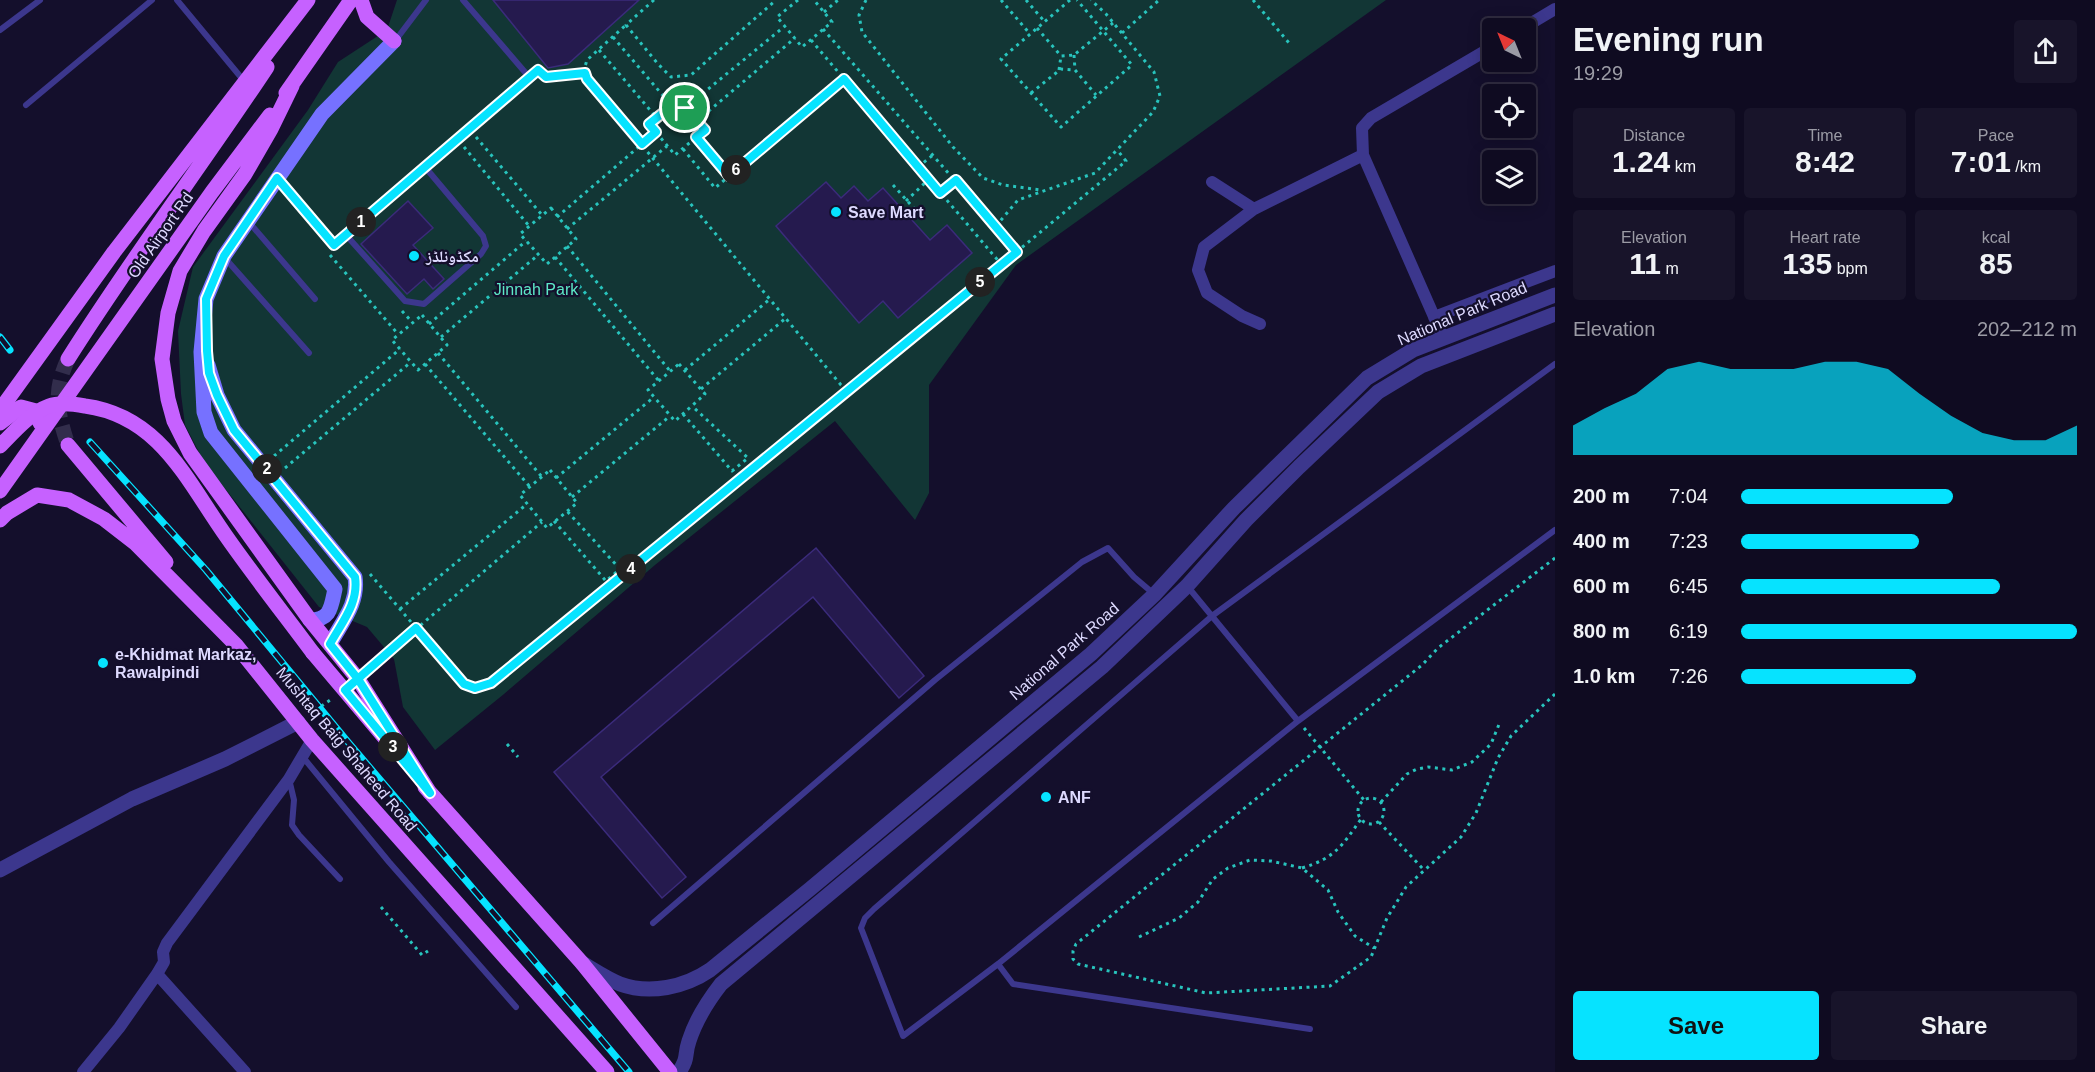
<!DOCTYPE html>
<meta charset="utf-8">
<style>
:root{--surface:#0f0b21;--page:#18142a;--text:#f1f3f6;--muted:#9b9ba5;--line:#2f2b3f;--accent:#06e3ff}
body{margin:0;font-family:Helvetica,"Noto Naskh Arabic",sans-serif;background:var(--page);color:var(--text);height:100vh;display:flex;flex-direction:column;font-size:22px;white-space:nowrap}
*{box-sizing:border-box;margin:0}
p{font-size:20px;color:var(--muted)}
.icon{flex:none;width:33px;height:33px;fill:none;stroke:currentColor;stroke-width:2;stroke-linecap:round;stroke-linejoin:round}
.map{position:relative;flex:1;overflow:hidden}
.side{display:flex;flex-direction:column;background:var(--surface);width:540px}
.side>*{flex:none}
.needle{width:39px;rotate:317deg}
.controls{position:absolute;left:1482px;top:18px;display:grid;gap:12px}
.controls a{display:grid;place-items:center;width:54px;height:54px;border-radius:6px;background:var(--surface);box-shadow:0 3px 15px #0003,0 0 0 2px var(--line);font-size:30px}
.pin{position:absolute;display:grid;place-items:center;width:51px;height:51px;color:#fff;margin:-26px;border:3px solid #fff;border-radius:50%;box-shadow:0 2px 6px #0007}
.km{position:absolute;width:30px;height:30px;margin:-15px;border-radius:50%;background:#222;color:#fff;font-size:16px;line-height:30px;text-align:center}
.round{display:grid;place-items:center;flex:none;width:63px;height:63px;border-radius:6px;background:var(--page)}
.head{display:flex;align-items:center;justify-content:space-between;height:102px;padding:0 18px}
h1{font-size:33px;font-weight:700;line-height:45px}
.metrics{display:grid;grid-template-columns:repeat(3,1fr);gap:9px;height:102px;padding:6px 18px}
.metrics div{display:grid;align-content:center;border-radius:6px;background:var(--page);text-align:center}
.metrics b{font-size:30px;font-weight:700}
.metrics small{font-size:16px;font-weight:400}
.metrics p{font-size:16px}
.chart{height:168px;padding:12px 18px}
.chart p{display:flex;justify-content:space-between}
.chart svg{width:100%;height:108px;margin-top:6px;fill:var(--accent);opacity:.7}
.primary-button{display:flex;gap:12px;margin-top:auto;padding:12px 18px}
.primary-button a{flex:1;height:69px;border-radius:6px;background:var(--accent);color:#111;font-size:24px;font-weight:700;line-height:69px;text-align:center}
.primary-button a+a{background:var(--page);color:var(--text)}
ul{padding:0 18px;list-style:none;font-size:20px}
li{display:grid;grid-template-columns:96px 72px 1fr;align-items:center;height:45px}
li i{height:15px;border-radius:8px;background:var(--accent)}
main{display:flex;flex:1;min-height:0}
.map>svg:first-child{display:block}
.green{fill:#123635}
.building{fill:#251a4e;stroke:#3b2b7b;stroke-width:1.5}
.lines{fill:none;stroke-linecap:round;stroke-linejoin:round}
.primary-tunnel{stroke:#322d4c;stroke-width:15;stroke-dasharray:15 8;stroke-linecap:butt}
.path{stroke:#28c4bd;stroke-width:3;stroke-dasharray:3 4.5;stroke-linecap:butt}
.service{stroke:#3c378d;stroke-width:6}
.minor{stroke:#3c378d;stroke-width:12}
.tertiary{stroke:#3c378d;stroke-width:15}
.secondary{stroke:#7671ff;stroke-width:15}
.primary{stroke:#c661ff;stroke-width:15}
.rail-casing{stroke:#06e3ff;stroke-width:7}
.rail{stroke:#140f2c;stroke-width:4.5;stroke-dasharray:14;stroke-linecap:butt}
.primary-bridge{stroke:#c661ff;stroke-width:15}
.route-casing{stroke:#fff;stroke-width:12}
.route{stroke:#06e3ff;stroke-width:8}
.poi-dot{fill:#06e3ff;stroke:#140f2c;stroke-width:2}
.labels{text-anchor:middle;stroke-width:4.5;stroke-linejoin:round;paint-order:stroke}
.poi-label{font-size:16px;font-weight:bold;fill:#dedaff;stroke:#140f2c;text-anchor:start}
.street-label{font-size:16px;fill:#dedaff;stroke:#140f2c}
.park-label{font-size:16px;fill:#5de8c7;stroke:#140f2c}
</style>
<main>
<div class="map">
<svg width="1555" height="1072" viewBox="0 0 1555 1072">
<rect width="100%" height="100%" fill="#140f2c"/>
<path class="green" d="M397,0h989l-370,265 -87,120v108l-14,27 -80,-99 -180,144 -151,129 -69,56 -32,-43 -9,-48 -27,-32 -48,-20 -115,-145 -19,-37 -4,-31 -3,-63 15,-64 115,-157 30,-48 49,-32z"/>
<path class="building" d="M493,0h146l-71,64 -20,4z
M826,182l15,16 13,-12 14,15 15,-13 47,52 17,-15 25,28 -74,65 -15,-17 -24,22 -83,-97z
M408,201l25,27 -20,17 31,34 -11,10 -9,-10 -17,15 -46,-50z
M816,548l108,128 -25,22 -86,-101 -212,180 85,100 -24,21 -108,-126z"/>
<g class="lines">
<path class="primary-tunnel" d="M68,359c-15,32 -11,53 0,86"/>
<path class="path" d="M654,0l-28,25 32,39 13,13 20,-2 85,-75
M798,0l-21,17 25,30 30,-25 -18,-22
M866,0l-7,15 3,17 91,115 30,31 20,7 38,5
M1001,0l29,34
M1026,0l18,21
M1070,0l-69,59 60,68 71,-62 -55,-65
M1253,0l36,43
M824,12l14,-12
M1037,28l24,28 13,-1 39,-32
M823,29l194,223
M1122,33l37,-33
M613,37l58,68
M811,40l190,224
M599,50l57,67
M1074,55l1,15
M538,70l8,7 39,-4
M1059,70l2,-14
M1031,93l30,-24 14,1 21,25
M679,100l26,30 -30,25 -26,-31z
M685,108l100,-82
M697,121l98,-83
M476,137l66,78
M697,137l32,39
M464,147l65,79
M683,149l32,39 129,-109
M918,167l15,-12
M893,185l27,30
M941,192l15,-12
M906,201l23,-22
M551,208l25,31 -29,25 -27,-30z
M557,217l99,-85
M996,226l22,-26 77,-27 58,-61 7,-16 -6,-24 -48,-58 -15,-14
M567,229l100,-83
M567,246l103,125
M330,255l68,79
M555,257l104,124
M402,311l10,11
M422,315l25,30 -29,25 -26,-30z
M429,324l97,-83
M441,337l97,-82
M438,353l104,124
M425,364l105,123
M679,364l26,30 -30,27 -27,-31z
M685,370l85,-71
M701,389l85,-71
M849,391l277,-230 -8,-10
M683,414l49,57 16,-13 -56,-52
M274,456l126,-107
M285,468l126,-106
M550,470l27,33 -30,25 -27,-33z
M556,478l98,-81
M572,497l98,-81
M554,521l52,60 14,-12 -53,-58
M1555,558l-117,90 -16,17 -346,279 -3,7v8l5,5 128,29 124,-7 41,-29 16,-39 19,-31 55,-50 15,-24 22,-55 13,-22 44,-42
M370,574l94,110 11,4 16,-5 358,-292 -8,-6 -254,-306 -3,-9 3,-10 39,-35
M400,609l127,-105
M369,669l173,-147
M309,715l24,-17
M1304,728l60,72
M507,744l11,13
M1358 811a13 13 0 1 1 26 0a13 13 0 1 1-26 0Z
M1381,802l26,-28 10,-5 11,-2 24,3 20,-8 19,-18 9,-22
M1379,822l45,48
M1302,868c33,-10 40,-22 59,-49
M381,907l41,48 6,-4
M1139,937l40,-19 19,-16 15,-23 15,-11 22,-8 21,1 31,7 26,22 10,22 17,24 19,12"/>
<path class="service" d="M177,0l67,81
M0,30l40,-30
M395,41l31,-41
M26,105l126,-105
M278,180l56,65 196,-167 -67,-78
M248,221l67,78
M346,235l59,66 19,3 57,-50 5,-8 -3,-10 -58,-69
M224,257l85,96
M1555,364l-343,252 -338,293 -9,9 -4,10 42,108 95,-72 300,-243 257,-191
M1188,587l110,134
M302,756l87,106 127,145
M289,779l5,21 -2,25 7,10 41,44
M653,923l282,-243 147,-118 26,-14 26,29 20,17
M998,964l15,20 297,45"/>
<path class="minor" d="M1523,28l32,-19
M1212,182l42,27 109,-54
M1254,209l-50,38 -6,23 9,23 35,23 18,8
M1434,317l121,-46
M1443,337l-80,-182 -1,-27 9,-10 121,-71
M157,974l88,98
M83,1072l36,-44 38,-54 7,-12 -1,-10 4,-9 122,-164 23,-39"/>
<path class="tertiary" d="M0,870l132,-71 93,-40 73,-37
M582,963c12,7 25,16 38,21 30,11 65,3 90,-14l100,-81 281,-235 64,-60 79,-86 133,-130 46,-28 142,-55
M679,1072c10,-15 5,-16 10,-31 7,-22 18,-39 32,-57l381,-317 85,-81 59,-66 53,-53 79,-75 43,-26 134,-52"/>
<path class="secondary" d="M208,365l9,30 17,35 121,147c4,26 -13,45 -25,67
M310,620c21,0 21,-13 25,-31l-124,-156 -7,-21 -3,-60 5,-53 18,-43 98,-142 72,-73"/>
<path class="primary" d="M361,0l6,17 27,24
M292,86l-21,43 -26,45 -41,57 -24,40 -12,42 -6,46 6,40 6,22 16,32 120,167 48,59 72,114
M286,93l65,-93
M68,359c63,-100 134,-194 199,-292
M0,410l114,-158 194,-252
M0,423l21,-16 15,4 4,12
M68,445l98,117
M0,491l212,-299 58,-77
M0,520l7,-7 30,-18 32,5 35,19 31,24 101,102 76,95 295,332
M313,653l76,90
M425,787l157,176 88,109"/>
<g class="rail-casing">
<path id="rail" d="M0,337l10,13
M90,442l116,128 142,172 281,330"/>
</g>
<use href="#rail" class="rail"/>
<path class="primary-bridge" d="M0,446c14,-14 30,-33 49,-40 11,-4 25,-2 36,0 75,10 102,75 141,130 28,40 58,78 87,117"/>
</g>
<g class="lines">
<g class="route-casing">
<path id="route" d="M685,108l-6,-8 -30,24 7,8 -14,12 -55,-65 -2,-6 -39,4 -8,-7 -204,175 -57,-67 -53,78 -18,43 1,52 2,22 8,22 17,35 121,147c4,26 -13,45 -25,67l28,35 72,114 -85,-103 71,-62 48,56 11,4 16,-5 526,-431 -61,-72 -16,13 -96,-114 -115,97 -33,-39 9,-7 -20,-22"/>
</g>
<use href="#route" class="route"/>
</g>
<g class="poi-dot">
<circle cx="836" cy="212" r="6"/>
<circle cx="414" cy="256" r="6"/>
<circle cx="103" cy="663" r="6"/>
<circle cx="1046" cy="797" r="6"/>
</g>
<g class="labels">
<g class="poi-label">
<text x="848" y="218">Save Mart</text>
<text x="426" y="262">مکڈونلڈز</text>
<text x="115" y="660">e-Khidmat Markaz,<tspan x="115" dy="18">Rawalpindi</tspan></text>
<text x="1058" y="803">ANF</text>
</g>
<g class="street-label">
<text transform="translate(160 235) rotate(-55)" y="6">Old Airport Rd</text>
<text transform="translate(1462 313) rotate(-23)" y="6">National Park Road</text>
<text transform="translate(1064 651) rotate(-41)" y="6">National Park Road</text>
<text transform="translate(347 749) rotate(50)" y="6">Mushtaq Baig Shaheed Road</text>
</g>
<g class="park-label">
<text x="536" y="295">Jinnah Park</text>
</g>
</g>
</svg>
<div class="controls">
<a><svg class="needle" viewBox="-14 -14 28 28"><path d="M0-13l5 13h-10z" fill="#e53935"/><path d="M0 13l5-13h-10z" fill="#9b9ba5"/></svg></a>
<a><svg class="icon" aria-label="locate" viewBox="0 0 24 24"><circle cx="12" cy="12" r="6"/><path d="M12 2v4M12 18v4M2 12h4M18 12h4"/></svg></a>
<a><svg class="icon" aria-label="layers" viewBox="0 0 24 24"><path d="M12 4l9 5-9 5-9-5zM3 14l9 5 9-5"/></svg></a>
</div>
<div class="pin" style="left:685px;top:108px;background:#1e9e55"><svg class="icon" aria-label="arrive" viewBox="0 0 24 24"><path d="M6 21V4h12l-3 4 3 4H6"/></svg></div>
<b class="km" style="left:361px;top:222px">1</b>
<b class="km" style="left:267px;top:469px">2</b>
<b class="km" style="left:393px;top:747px">3</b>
<b class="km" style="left:631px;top:569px">4</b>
<b class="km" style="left:980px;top:282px">5</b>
<b class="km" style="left:736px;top:170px">6</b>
</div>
<section class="side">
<div class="head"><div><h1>Evening run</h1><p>19:29</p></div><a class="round"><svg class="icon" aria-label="share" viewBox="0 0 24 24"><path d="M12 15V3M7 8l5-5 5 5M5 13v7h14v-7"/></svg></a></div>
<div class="metrics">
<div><p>Distance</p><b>1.24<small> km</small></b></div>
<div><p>Time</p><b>8:42</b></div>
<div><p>Pace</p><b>7:01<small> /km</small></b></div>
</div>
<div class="metrics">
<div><p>Elevation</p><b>11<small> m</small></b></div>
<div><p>Heart rate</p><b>135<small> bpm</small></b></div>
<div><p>kcal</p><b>85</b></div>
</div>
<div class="chart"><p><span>Elevation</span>202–212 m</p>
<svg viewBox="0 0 160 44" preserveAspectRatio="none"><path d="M0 44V32L10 25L20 19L30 9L40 6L50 9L60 9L70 9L80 6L90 6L100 9L110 19L120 28L130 35L140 38L150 38L160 32V44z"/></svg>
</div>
<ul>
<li><b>200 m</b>7:04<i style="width:63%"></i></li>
<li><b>400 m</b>7:23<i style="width:53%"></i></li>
<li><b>600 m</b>6:45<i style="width:77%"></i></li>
<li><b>800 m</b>6:19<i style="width:100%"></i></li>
<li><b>1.0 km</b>7:26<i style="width:52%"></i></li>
</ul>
<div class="primary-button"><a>Save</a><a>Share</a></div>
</section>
</main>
